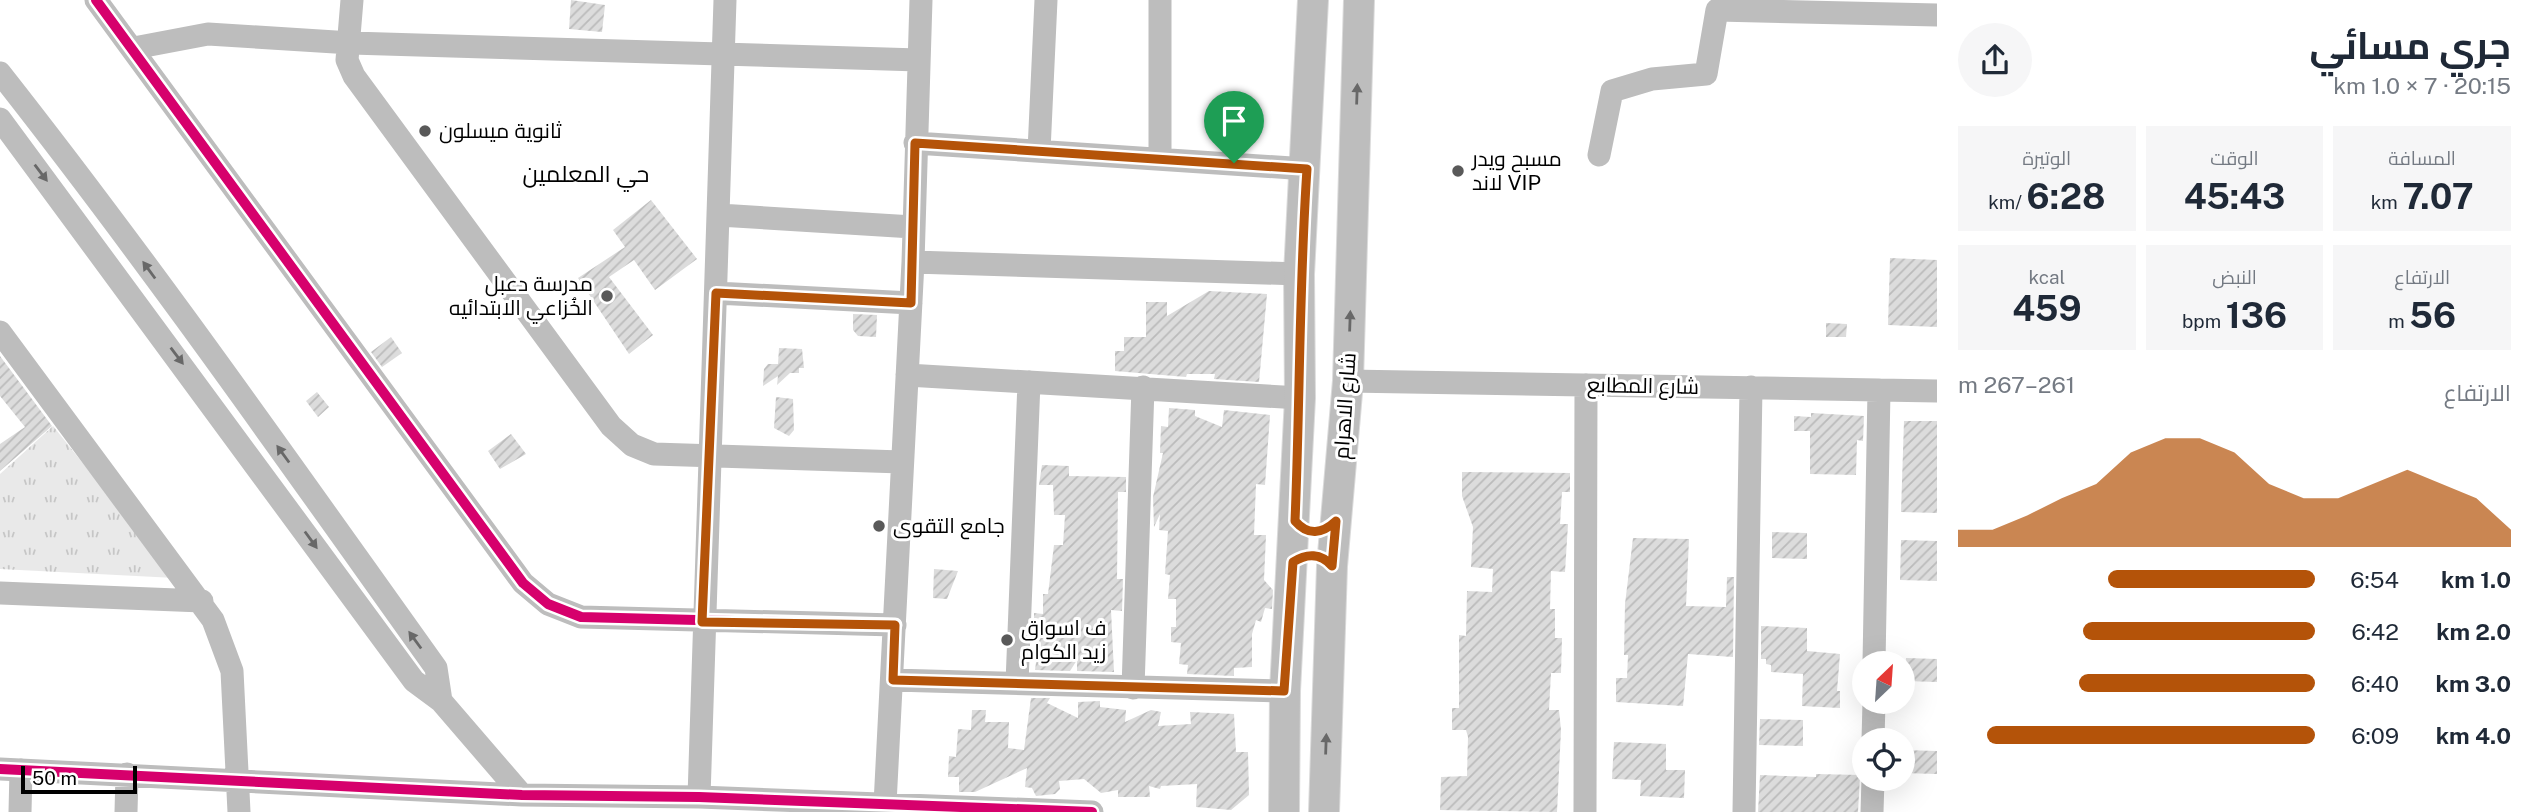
<!DOCTYPE html>
<html lang="ar">
<meta charset="utf-8">
<style>
:root{--surface:#fff;--page:#f6f6f7;--text:#1f2937;--muted:#747a83;--accent:#b45309}
body{margin:0;font-family:"Public Sans",Cairo,sans-serif;background:var(--page);color:var(--text);direction:rtl;height:100vh;display:flex;flex-direction:column;font-size:26px;white-space:nowrap}
*{box-sizing:border-box;margin:0}
p{font-size:23px;color:var(--muted)}
.icon{flex:none;width:38px;height:38px;fill:none;stroke:currentColor;stroke-width:2;stroke-linecap:round;stroke-linejoin:round}
.map{position:relative;flex:1;overflow:hidden;direction:ltr}
.panel{display:flex;flex-direction:column;background:var(--surface);width:595px}
.panel>*{flex:none}
.needle{width:46px;rotate:25deg}
.buttons{position:absolute;left:1852px;top:651px;display:grid;gap:14px}
.buttons a{display:grid;place-items:center;width:63px;height:63px;border-radius:50%;background:var(--surface);box-shadow:0 7px 28px #0002;font-size:35px}
.scale{position:absolute;left:21px;bottom:18px;width:116px;box-sizing:border-box;padding-left:7px;border:4px solid #000;border-top:0;font-size:19px;line-height:24px;white-space:nowrap;color:#000;-webkit-text-stroke:5px #fff;paint-order:stroke}
.pin{position:absolute;display:grid;place-items:center;width:60px;height:60px;color:#fff;margin:-72px -30px;border-radius:50% 50% 50% 0;rotate:-45deg;box-shadow:0 0 7px #0007}
.pin .icon{rotate:45deg}
.round{display:grid;place-items:center;flex:none;width:74px;height:74px;border-radius:37px;background:var(--page)}
.head{display:flex;align-items:center;justify-content:space-between;height:119px;padding:0 21px}
h1{font-size:38px;font-weight:700;line-height:52px}
.stats{display:grid;grid-template-columns:repeat(3,1fr);gap:10px;height:119px;padding:7px 21px}
.stats div{display:grid;align-content:center;border-radius:0px;background:var(--page);text-align:center}
.stats b{font-size:35px;font-weight:700}
.stats small{font-size:19px;font-weight:400}
.stats p{font-size:19px}
.chart{height:196px;padding:14px 21px}
.chart p{display:flex;justify-content:space-between}
.chart svg{width:100%;height:126px;margin-top:7px;fill:var(--accent);opacity:.7}
ul{padding:0 21px;list-style:none;font-size:23px}
li{display:grid;grid-template-columns:112px 84px 1fr;align-items:center;height:52px}
li i{height:18px;border-radius:9px;background:var(--accent)}
main{display:flex;flex:1;min-height:0}
.map>svg:first-child{display:block}
.grass{fill:url(#grass-tufts)}
.building{fill:url(#building-hatch)}
.lines{fill:none;stroke-linecap:round;stroke-linejoin:round}
.major-casing{stroke:#dbdbdb;stroke-width:32}
.minor{stroke:#bdbdbd;stroke-width:23}
.major{stroke:#bdbdbd;stroke-width:30}
.cycleway-casing{stroke:#fff;stroke-width:15}
.cycleway{stroke:#d6006c;stroke-width:10}
.oneway{fill:#686868}
.route-casing{stroke:#fff;stroke-width:14}
.route{stroke:#b45309;stroke-width:9}
.poi-dot{fill:#595959;stroke:#fff;stroke-width:2.5}
.labels{text-anchor:middle;stroke-width:6;stroke-linejoin:round;paint-order:stroke}
.poi-label{font-size:21px;fill:#000;stroke:#fff;text-anchor:start}
.street-label{font-size:21px;fill:#000;stroke:#fff}
.neighbourhood-label{font-size:23px;fill:#000;stroke:#fff}
</style>
<main>
<section class="panel">
<div class="head"><div><h1>جري مسائي</h1><p>20:15 · 7 × 1.0 km</p></div><a class="round"><svg class="icon" aria-label="share" viewBox="0 0 24 24"><path d="M12 15V3M7 8l5-5 5 5M5 13v7h14v-7"/></svg></a></div>
<div class="stats">
<div><p>المسافة</p><b>7.07<small> km</small></b></div>
<div><p>الوقت</p><b>45:43</b></div>
<div><p>الوتيرة</p><b>6:28<small> /km</small></b></div>
</div>
<div class="stats">
<div><p>الارتفاع</p><b>56<small> m</small></b></div>
<div><p>النبض</p><b>136<small> bpm</small></b></div>
<div><p>kcal</p><b>459</b></div>
</div>
<div class="chart"><p><span>الارتفاع</span>261–267 m</p>
<svg viewBox="0 0 160 44" preserveAspectRatio="none"><path d="M0 44V38L10 38L20 33L30 27L40 22L50 11L60 6L70 6L80 11L90 22L100 27L110 27L120 22L130 17L140 22L150 27L160 38V44z"/></svg>
</div>
<ul>
<li><b>1.0 km</b>6:54<i style="width:58%"></i></li>
<li><b>2.0 km</b>6:42<i style="width:65%"></i></li>
<li><b>3.0 km</b>6:40<i style="width:66%"></i></li>
<li><b>4.0 km</b>6:09<i style="width:92%"></i></li>
</ul>
</section>
<div class="map">
<svg width="1937" height="812" viewBox="0 0 1937 812">
<defs>
<pattern id="grass-tufts" width="24" height="20" patternUnits="userSpaceOnUse" patternTransform="scale(1.75)"><rect width="24" height="20" fill="#e9e9e9"/><path d="M3 7l-1-3M5 7V3M7 7l1-3M15 17l-1-3M17 17v-4M19 17l1-3" fill="none" stroke="#c6c6c6"/></pattern>
<pattern id="building-hatch" width="6" height="6" patternUnits="userSpaceOnUse" patternTransform="scale(1.75)"><rect width="6" height="6" fill="#dcdcdc"/><path d="M-1 1l2-2M0 6l6-6M5 7l2-2" fill="none" stroke="#bbb"/></pattern>
</defs>
<rect width="100%" height="100%" fill="#fff"/>
<path class="grass" d="M53,426l122,152 -175,-9v-95z"/>
<path class="building" d="M571,0l34,5 -3,27 -33,-3z
M651,200l46,59 -42,31 -21,-30 -25,17 44,58 -24,19 -51,-76 47,-31 -12,-17z
M1890,258l47,2v67l-49,-2z
M1209,291l58,3 -8,88 -45,-3 1,-5h-28l-1,3 -71,-6v-20h9v-14h22v-35h21v14z
M853,314l24,1 -1,22 -18,-1 -5,-6z
M1826,323l21,1 -1,13h-20z
M391,337l11,16 -20,14 -11,-15z
M779,348l23,1 2,19h-5v5h-9l-13,12 1,-9 -15,10 1,-17 4,-5h10z
M0,356l52,70 -52,45v-27l25,-17 -25,-31z
M317,392l12,15 -11,10 -12,-16z
M776,397l17,2 1,31 -5,6 -15,-8z
M1169,408l26,2v6l27,11 2,-17 46,5 -5,70 -9,-1 -2,51h12l-2,45 9,10 -1,19 -7,-1 -4,14 -5,-2 -4,14v33l-18,1v8l-47,-2 1,-9 -9,-1 2,-21 -10,-1v-15h5v-28h-8l2,-24 -5,-1 3,-43 -9,-1 1,-16 -6,13 -1,-30 10,-44h-3l1,-27 7,1z
M1811,413l53,3 -1,25 -6,-1 -1,35 -46,-1v-43h-16v-15l17,1z
M1904,421h33v92l-36,-1z
M511,434l15,20 -26,15 -12,-18z
M1042,465l27,1v10l57,1v15h-8l-1,87h6l-1,32 -11,-1 3,62 -37,-1v-11l-7,11 -35,-1 3,-22 -1,-6h-3v-29l9,1v-20h5l6,-49h9l2,-30h-11l-1,-30h-14z
M1462,472l108,1v19h-8l-2,32h8l-3,48 -14,-1 -1,38h5v29h7l-1,35h-10l-2,37h10l2,20 -4,82 -117,-2 1,-33 26,-1 1,-39 -2,-7h-14v-22h7v-73l7,1 1,-45 25,1 1,-23 -22,-2 2,-40 -11,-31z
M1772,532l35,1v26l-35,-1z
M1633,538l56,1 -3,67 40,1 1,-30h7l-1,80 -45,-3 -5,52 -67,-4v-24h11l1,-23h-4l1,-51z
M1901,540l36,1v40l-37,-1z
M934,569l24,2 -11,28 -14,-1z
M1761,626l46,2v23l33,3 -3,37h3v17l-38,-2 1,-32 -32,-2v-7l-5,-1v-5h-5z
M1906,658l31,1v23l-32,-1z
M1031,698h19l-3,5 31,15v-16l22,-1v6l26,3 -1,12 26,-12 10,2 -3,14 33,-2 -1,-12 44,2 2,38h12l1,43 -18,15 -35,-3 1,-23 -36,2 -1,3 -11,-3 1,11h-32v-7l-17,3 -17,-14 -25,2 1,8 -5,5 -19,2 -4,-8 -7,-1 2,-19 -52,24h-16v-15h-11l1,-21 7,1 2,-28 13,1 1,-20h14l-1,12h24l-1,26 16,2z
M1760,719l43,1v26l-44,-1z
M1614,742l52,2v26h19l-1,28 -44,-2 1,-16 -29,-1z
M1902,750l35,1v23l-35,-1z
M1816,774l44,1 -2,37h-100l2,-37 56,2z"/>
<g class="lines">
<g class="major-casing">
<path id="major" d="M1284,812l1,-121 15,-293 -1,-124 14,-274
M1324,812l8,-246 16,-185 11,-381"/>
</g>
<path class="minor" d="M96,0l427,583 25,21 33,13 314,8
M352,0l-5,60 7,16 257,350 21,19 22,9 248,8
M1160,0v157
M134,48l74,-14 143,9 568,17
M0,73c152,193 293,395 436,595l5,33
M0,119l414,562 27,20 81,94
M915,143l392,26
M1039,151l7,-151
M1599,155l13,-64 40,-12 54,-5 11,-64 220,5
M719,215l194,12
M913,262l386,12
M716,293l195,10
M0,332l213,288 19,51 7,141
M907,375l393,23
M1348,381l589,10
M0,593l202,8
M1874,663l5,-273
M893,680l392,11
M1017,683l12,-301
M1133,688l10,-301
M1873,740l1,-38
M0,769l522,26 177,2 393,15
M699,797l26,-797
M885,804l28,-542 8,-262
M20,812l1,-42
M126,812l1,-38
M1585,812l1,-427
M1744,812l7,-425
M1872,812l1,-33"/>
<use href="#major" class="major"/>
<g class="cycleway-casing">
<path id="cycleway" d="M96,0l427,583 25,21 33,13 314,8
M0,769l522,26 177,2 393,15"/>
</g>
<use href="#cycleway" class="cycleway"/>
</g>
<defs><path id="oneway-solid" d="M-6-.8H1V-3.2L6.5 0L1 3.2V.8H-6Z" transform="scale(1.75)"/></defs>
<g class="oneway">
<use href="#oneway-solid" transform="translate(1357 94) rotate(-88)"/>
<use href="#oneway-solid" transform="translate(41 173) rotate(53)"/>
<use href="#oneway-solid" transform="translate(149 270) rotate(-126)"/>
<use href="#oneway-solid" transform="translate(1350 321) rotate(-88)"/>
<use href="#oneway-solid" transform="translate(177 356) rotate(53)"/>
<use href="#oneway-solid" transform="translate(283 454) rotate(-126)"/>
<use href="#oneway-solid" transform="translate(311 540) rotate(54)"/>
<use href="#oneway-solid" transform="translate(415 640) rotate(-126)"/>
<use href="#oneway-solid" transform="translate(1326 744) rotate(-88)"/>
</g>
<g class="lines">
<g class="route-casing">
<path id="route" d="M915,143l392,26c-8,117 -7,234 -12,352 13,15 27,13 41,0l-4,45c-11,-13 -25,-13 -39,-4l-9,129 -391,-11 2,-55 -193,-3 14,-329 195,10z"/>
</g>
<use href="#route" class="route"/>
</g>
<g class="poi-dot">
<circle cx="425" cy="131" r="7"/>
<circle cx="1458" cy="171" r="7"/>
<circle cx="607" cy="296" r="7"/>
<circle cx="879" cy="526" r="7"/>
<circle cx="1007" cy="640" r="7"/>
</g>
<g class="labels">
<g class="poi-label">
<text x="439" y="138">ثانوية ميسلون</text>
<text x="1472" y="166">مسبح ويدر<tspan x="1472" dy="24">لاند VIP</tspan></text>
<text x="593" y="291" text-anchor="end">مدرسة دعبل<tspan x="593" dy="24">الخُزاعي الابتدائيه</tspan></text>
<text x="893" y="533">جامع التقوى</text>
<text x="1021" y="635">ف اسواق<tspan x="1021" dy="24">زيد الكوام</tspan></text>
</g>
<g class="street-label">
<text transform="translate(1643 386) rotate(1)" y="7">شارع المطابع</text>
<text transform="translate(1345 406) rotate(-86)" y="7">شارع الاهرام</text>
</g>
<g class="neighbourhood-label">
<text x="586" y="182">حي المعلمین</text>
</g>
</g>
</svg>
<div class="buttons">
<a><svg class="needle" viewBox="-14 -14 28 28"><path d="M0-13l5 13h-10z" fill="#e53935"/><path d="M0 13l5-13h-10z" fill="#747a83"/></svg></a>
<a><svg class="icon" aria-label="locate" viewBox="0 0 24 24"><circle cx="12" cy="12" r="6"/><path d="M12 2v4M12 18v4M2 12h4M18 12h4"/></svg></a>
</div>
<div class="scale">50 m</div>
<div class="pin" style="left:1234px;top:163px;background:#1e9e55"><svg class="icon" aria-label="arrive" viewBox="0 0 24 24"><path d="M6 21V4h12l-3 4 3 4H6"/></svg></div>
</div>
</main>
